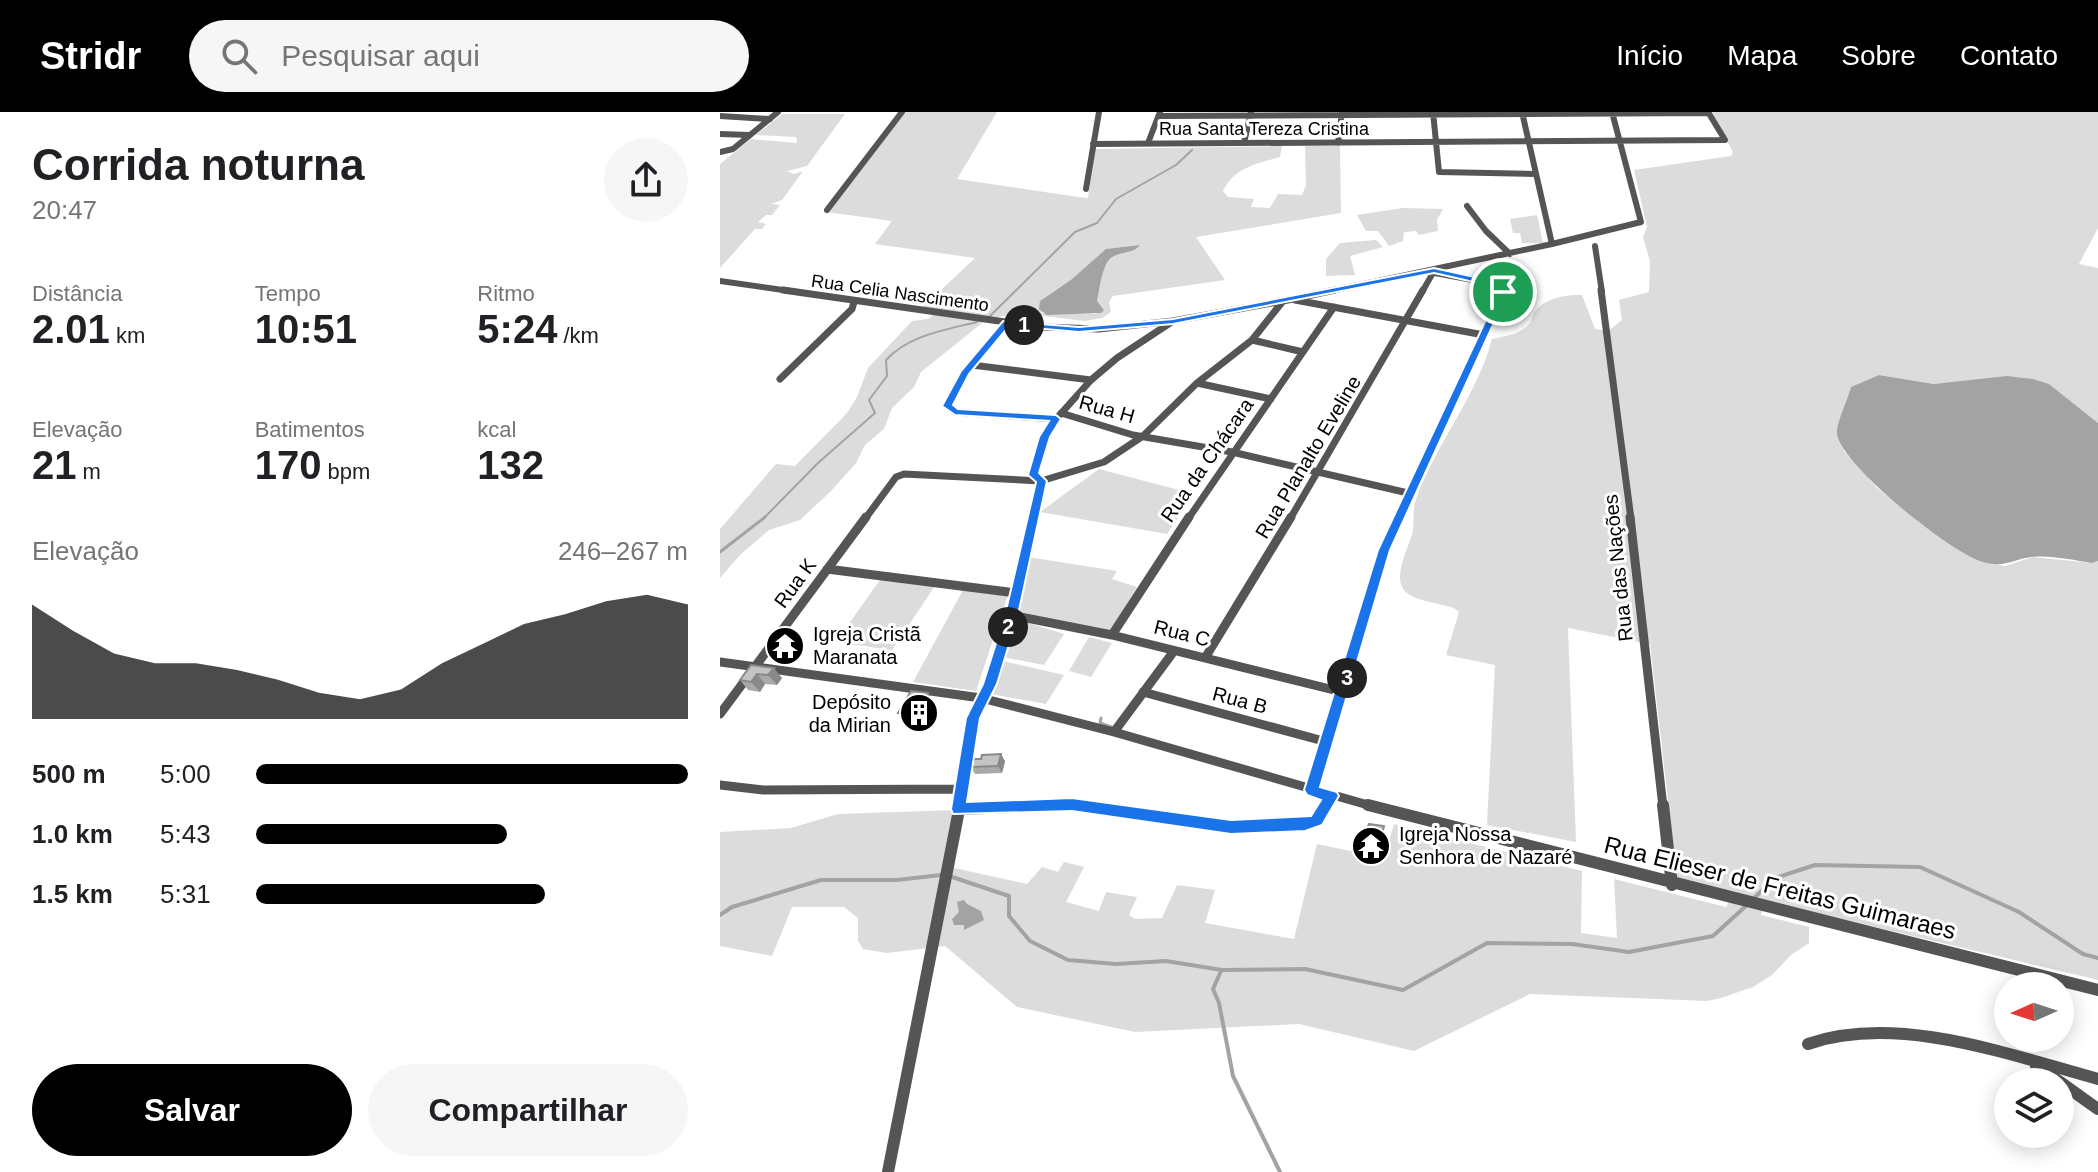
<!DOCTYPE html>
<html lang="pt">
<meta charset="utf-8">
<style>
:root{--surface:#fff;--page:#f6f6f6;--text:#202124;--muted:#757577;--accent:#000}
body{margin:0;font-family:Arial,sans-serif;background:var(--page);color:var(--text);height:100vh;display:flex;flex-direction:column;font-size:30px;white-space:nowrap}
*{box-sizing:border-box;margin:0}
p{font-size:26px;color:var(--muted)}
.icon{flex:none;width:44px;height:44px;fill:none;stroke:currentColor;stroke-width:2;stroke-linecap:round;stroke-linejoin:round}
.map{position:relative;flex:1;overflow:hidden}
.details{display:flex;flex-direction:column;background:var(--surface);width:720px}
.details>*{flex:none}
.needle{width:52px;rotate:267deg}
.tools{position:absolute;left:1274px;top:860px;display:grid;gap:16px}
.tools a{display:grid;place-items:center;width:80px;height:80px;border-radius:50%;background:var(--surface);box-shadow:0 4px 20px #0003;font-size:40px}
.pin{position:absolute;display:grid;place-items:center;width:68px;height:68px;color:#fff;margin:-34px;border:4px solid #fff;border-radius:50%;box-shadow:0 2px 8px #0007}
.km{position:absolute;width:40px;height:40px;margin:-20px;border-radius:50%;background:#222;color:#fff;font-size:22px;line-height:40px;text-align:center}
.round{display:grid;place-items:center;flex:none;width:84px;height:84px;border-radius:42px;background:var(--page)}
.headline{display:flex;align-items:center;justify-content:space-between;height:136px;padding:0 32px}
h1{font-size:44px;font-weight:800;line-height:60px}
.metrics{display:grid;grid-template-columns:repeat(3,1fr);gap:12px;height:136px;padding:8px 32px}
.metrics div{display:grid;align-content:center}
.metrics b{font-size:40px;font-weight:800}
.metrics small{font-size:22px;font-weight:400}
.metrics p{font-size:22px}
.chart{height:224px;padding:16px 32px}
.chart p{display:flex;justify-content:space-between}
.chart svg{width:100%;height:144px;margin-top:8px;fill:var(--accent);opacity:.7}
.primary-button{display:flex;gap:16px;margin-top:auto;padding:16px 32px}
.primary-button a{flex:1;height:92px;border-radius:48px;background:var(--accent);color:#fff;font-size:32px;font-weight:800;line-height:92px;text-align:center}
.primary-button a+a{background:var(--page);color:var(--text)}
ul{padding:0 32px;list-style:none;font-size:26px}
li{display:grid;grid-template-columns:128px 96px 1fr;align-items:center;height:60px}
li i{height:20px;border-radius:10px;background:var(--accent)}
header{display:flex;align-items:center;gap:48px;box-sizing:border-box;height:112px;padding:0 40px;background:var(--accent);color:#fff}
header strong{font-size:38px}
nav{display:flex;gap:44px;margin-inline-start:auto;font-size:28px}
.search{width:560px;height:72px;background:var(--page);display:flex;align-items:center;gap:20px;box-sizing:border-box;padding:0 28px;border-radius:44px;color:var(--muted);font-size:30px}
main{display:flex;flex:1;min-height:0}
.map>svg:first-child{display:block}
.green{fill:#dcdcdc;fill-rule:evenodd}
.water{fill:#a3a3a3}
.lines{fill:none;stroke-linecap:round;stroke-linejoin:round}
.stream-far2{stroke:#a3a3a3;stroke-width:2}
.stream-far1{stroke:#a3a3a3;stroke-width:3}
.stream{stroke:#a3a3a3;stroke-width:4}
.minor-far3{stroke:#555;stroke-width:6}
.minor-far2{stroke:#555;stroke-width:7}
.minor-far1{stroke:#555;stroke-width:9}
.minor{stroke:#555;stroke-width:12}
.wall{fill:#a9a9a9}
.shaded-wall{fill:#898989}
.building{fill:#c4c4c4;stroke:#898989;stroke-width:2}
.route{fill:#1a73e8;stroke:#fff;stroke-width:2;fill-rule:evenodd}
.labels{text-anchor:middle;stroke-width:6;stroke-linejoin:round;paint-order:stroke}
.far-street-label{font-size:18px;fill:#000;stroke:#fff}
.street-label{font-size:20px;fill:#000;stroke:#fff}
.poi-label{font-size:20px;fill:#000;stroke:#fff;text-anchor:start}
.near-street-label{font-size:24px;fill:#000;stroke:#fff}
</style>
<header>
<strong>Stridr</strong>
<div class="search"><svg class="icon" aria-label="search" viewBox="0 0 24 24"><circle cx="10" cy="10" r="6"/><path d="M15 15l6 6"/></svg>Pesquisar aqui</div>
<nav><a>Início</a><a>Mapa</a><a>Sobre</a><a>Contato</a></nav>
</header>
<main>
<section class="details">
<div class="headline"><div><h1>Corrida noturna</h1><p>20:47</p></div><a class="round"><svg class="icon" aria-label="share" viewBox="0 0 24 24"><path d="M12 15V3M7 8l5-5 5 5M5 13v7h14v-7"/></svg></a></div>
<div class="metrics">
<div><p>Distância</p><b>2.01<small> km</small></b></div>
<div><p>Tempo</p><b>10:51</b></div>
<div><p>Ritmo</p><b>5:24<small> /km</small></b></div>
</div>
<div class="metrics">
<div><p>Elevação</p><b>21<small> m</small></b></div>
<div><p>Batimentos</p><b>170<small> bpm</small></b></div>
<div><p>kcal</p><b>132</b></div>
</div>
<div class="chart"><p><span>Elevação</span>246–267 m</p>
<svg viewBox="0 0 160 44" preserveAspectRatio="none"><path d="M0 44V9L10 17L20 24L30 27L40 27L50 29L60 32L70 36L80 38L90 35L100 27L110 21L120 15L130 12L140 8L150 6L160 9V44z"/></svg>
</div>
<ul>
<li><b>500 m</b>5:00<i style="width:100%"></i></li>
<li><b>1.0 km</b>5:43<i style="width:58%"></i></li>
<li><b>1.5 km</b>5:31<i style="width:67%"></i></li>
</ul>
<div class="primary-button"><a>Salvar</a><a>Compartilhar</a></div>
</section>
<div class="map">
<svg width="1378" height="1060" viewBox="0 0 1378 1060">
<rect width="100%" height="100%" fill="#fff"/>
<path class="green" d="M183,0h94l-40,67 121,18 10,1 7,-49 187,-3 -2,11c-24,7 -45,10 -57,34l5,6 26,2 -3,8 19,1 8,-14 24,1 4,-10 -1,-39h35l1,67 -145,24 29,43 -112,16 -4,6 2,10 -9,6 -18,3 -65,-8 -32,6 -66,53 -7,15 -22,21 -8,21 -19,16 -9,18 -25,28 -31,29 -31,10 -29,25 -20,23v-49l56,-65 19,2 52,-53 10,-16 11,-29 44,-47 16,-2 10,-9 -15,-3 52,-49 -100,-14 17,-23 -65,-9zM420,133c-6,9 -19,6 -28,13 -10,7 -12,31 -15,43l7,9 -8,4 -54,-1 3,-16 27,-18 35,-30z
M992,0h386v116l-19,36 19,4v155l-49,-39 -30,-7 -84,7 -56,-9 -28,12 -4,20 -8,15 5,29 32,36 49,40 55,34 25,5 28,-9 59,6 6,-2v419l-333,-79 -4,14 48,12v16l-18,12 -19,20 -19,12 -32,11 -14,3 -177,-7 -116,57 -115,-27 -164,8 -118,-25 -72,-61 -58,7 -24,-4 -5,-8v-23l-14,-11h-52l-20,49 -52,-10v-114l71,-4 47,-14 117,-4 -10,56 82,18 15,-17 16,5 6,-10 20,5 -18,35 33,9 7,-19 31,5 -8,18 6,4 27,-1 15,-33 38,5 -10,33 89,16 23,-95 67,14 10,-34 188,47 -1,62 36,5 -3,-59 112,28 7,-12 -56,-17 -27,-234 -82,-16 8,214 -89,-17 8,-160 -49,-10 13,-43 -5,-4c-13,-4 -37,-7 -47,-15 -16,-13 0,-42 5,-58 3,-11 0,-24 4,-36 20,-55 61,-103 76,-160 13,-3 27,-4 36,-14 5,-5 2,-5 6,-12 8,-14 32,-19 48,-18l13,34 13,2 14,-11 -3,-20 30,-8 1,-31 -7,-24 4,-10 -13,-57 97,-14 2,-4z
M62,2h63l-38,52 -20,5 7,3 9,-3 -21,29 -11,4 9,1 -8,10h-6l-8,7 8,2 -4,5h-7l-35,39v-104l31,-25 46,4 -1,-6 -40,-2z
M683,96l40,1 -6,11 1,11 -19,4 -3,-4 -12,1 -1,9 -14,5 -11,-15h-12l-9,-16z
M817,103l6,28h-21l-2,-10h-7l-3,-14z
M656,128l7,7 -33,9 5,19 -29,1v-17l14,-16z
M379,357l95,25 -27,40 -127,-22z
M308,445l89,14 -5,8 25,8 -27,45 -94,-19z
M162,465l55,6 -45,67 -56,-8z
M243,478l45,5 -32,96 -63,-9z
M293,506l51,16 -20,31 -41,-8z
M369,525l23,6 -21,34 -22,-6z
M283,549l61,14 -18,29 -55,-10z"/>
<path class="water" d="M420,133c-6,9 -19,6 -29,13 -9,8 -11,30 -14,43l7,9 -3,3 -54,2 -8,-6 1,-8 32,-22 34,-30z
M1159,263l55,9 73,-8 26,3 16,5 49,39v138l-6,2c-19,-3 -42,-8 -61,-6 -20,3 -26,11 -48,5 -32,-9 -141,-96 -146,-128 -1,-11 11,-34 14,-47z
M244,788l3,4 14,7 3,9 -20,10v-5h-10l-2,-6 7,-7 -2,-10z"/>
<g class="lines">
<path class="stream-far2" d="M269,205l86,-85 22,-9 19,-24 60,-34 16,-15
M43,407l55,-56 57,-50 -6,-13 18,-24 -1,-16c23,-25 59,-30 91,-38"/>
<path class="stream-far1" d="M0,440l45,-35
M381,606l-1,5 14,5"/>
<path class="stream" d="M229,764l60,20v20l21,25 38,19 48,4 50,-3 56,9 83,-1 98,21 84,-47 85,1 57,8 84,-16 34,-31
M1032,788l23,-22 40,-13 105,2 99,45 64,42 15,4
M0,803l12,-8 89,-27h76l44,-5
M501,859l-8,18 6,14 14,73 47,96"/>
<path class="minor-far3" d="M713,0l6,60 97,2
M0,4l50,3
M439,4l550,-3
M0,22l30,1
M428,31l12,-31
M524,31l7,-31
M618,31l4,-31
M373,32l632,-4 -17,-28
M0,40l13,-3 45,-37
M366,77l13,-77
M747,94l19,25 24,23
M107,98l75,-98
M832,132l89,-22 -29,-110
M875,134l7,46
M715,161l59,11 9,8
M0,169l77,11
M606,180l226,-48 -30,-132
M702,180l12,-21"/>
<path class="minor-far2" d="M63,178l258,37 58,2 74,-8
M881,178l30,229
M575,188l189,35
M286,211l-41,50 -18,33 8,6 101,7
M532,228l51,12
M252,253l119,15
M60,267l72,-70 2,-7
M477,271l74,16
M341,301l72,22 99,17 176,41
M321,369l-8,-6 11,-38 12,-18 35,-39 26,-22 56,-37 110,-20
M145,407l31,-42 8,-3 137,7 63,-19 39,-26 54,-53 55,-43 31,-39 52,-11
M312,407l9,-38
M468,407l146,-212
M570,407l133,-229
M678,407l105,-227 -2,-2"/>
<path class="minor-far1" d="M910,405l33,290
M107,457l189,24
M291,503l101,20 230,57
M392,523l77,-118
M485,546l86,-141
M0,550l261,36 133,34 261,75
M423,580l184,50
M0,602l146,-197
M394,620l60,-81
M0,673l43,5 199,-1
M592,678l72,-240 15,-33
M239,695l14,-89 17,-34 21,-69 22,-98
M287,695h82
M604,695l7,-11"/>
<path class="minor" d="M354,693l157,22 74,-2 11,-5 9,-15
M648,693l730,185
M943,693l9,80
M239,697l104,-4
M1088,932c89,-31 202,11 290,35
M1316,954l24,16
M1340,970l38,27
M168,1060l72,-367"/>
</g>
<path class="wall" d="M31,553l31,13 -5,7 -12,-1 -5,8 -12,-2 -8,-10z
M208,581l6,10 -13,23 -16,-3 -7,-10z
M285,649l-3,12 -27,1 -4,-7z
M664,721l-5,22 -19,-4v-6z"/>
<path class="shaded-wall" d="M54,556l8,10 -5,7 -9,-10z
M37,562l8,10 -5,8 -9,-10z
M208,581l6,10 -13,23 -6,-10z
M281,642l4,7 -3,12 -4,-7z
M664,714v7l-5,22 -1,-6z"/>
<path class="building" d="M31,553l23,3 -6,7 -11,-1 -6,8 -11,-2z
M191,579l17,2 -13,23 -17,-3z
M281,642l-3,12 -27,1 3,-8h7l1,-4z
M649,712l15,2 -6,23 -18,-4z"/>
<path class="route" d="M714,156l63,14 11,10 -118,258 -70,237 17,5 2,4 -17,29 -17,6 -74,3 -159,-23 -119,3 -2,-5 15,-91 17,-34 22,-69 31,-133 -8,-7 11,-38 10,-16 -94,-6 -13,-9 19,-35 42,-50 76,6 94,-8zM714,161l57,13 8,6 -121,258 -74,240 3,5 14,5 -10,16 -80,4 -159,-22 -105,4 13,-84 17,-34 21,-69 29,-134 -8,-8 11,-36 11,-18 -5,-4 -98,-6 -5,-4 16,-31 40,-48 70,6 94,-8z"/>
<defs>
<g id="temple-disc" transform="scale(2)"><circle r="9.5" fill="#000" stroke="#fff"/><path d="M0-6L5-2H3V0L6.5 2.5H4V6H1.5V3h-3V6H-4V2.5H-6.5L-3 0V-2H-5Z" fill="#fff"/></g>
<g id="building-disc" transform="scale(2)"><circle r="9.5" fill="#000" stroke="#fff"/><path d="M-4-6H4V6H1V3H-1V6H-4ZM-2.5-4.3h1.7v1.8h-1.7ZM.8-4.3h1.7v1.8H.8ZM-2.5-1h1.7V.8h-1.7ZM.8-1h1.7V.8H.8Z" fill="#fff"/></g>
</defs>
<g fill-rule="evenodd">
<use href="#temple-disc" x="65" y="534"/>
<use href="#building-disc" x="199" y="601"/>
<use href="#temple-disc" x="651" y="734"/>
</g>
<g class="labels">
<g class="far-street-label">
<text x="544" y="23">Rua Santa Tereza Cristina</text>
<text transform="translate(180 181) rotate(8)" y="6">Rua Celia Nascimento</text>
</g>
<g class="street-label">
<text transform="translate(387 297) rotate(16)" y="7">Rua H</text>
<text transform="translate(588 345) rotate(-59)" y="7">Rua Planalto Eveline</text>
<text transform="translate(487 348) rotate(-55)" y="7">Rua da Chácara</text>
<text transform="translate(898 456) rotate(-96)" y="7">Rua das Nações</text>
<text transform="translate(75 471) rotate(-54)" y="7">Rua K</text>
<text transform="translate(462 521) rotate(14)" y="7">Rua C</text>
<text transform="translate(520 588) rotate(15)" y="7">Rua B</text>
</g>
<g class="poi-label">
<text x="93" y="529">Igreja Cristã<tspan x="93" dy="23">Maranata</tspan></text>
<text x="171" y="597" text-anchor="end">Depósito<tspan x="171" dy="23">da Mirian</tspan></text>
<text x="679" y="729">Igreja Nossa<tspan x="679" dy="23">Senhora de Nazaré</tspan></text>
</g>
<g class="near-street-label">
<text transform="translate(1060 776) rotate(14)" y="8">Rua Elieser de Freitas Guimaraes</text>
</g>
</g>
</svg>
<div class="tools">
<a><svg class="needle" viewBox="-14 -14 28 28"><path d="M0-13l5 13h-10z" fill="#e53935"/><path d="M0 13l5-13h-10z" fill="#757577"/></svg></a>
<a><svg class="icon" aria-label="layers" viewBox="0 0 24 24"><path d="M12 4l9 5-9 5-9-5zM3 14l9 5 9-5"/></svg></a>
</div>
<div class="pin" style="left:783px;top:180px;background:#1e9e55"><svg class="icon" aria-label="arrive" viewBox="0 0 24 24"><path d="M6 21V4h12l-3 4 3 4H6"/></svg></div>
<b class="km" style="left:304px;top:213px">1</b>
<b class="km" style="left:288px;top:515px">2</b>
<b class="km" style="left:627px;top:566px">3</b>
</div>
</main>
